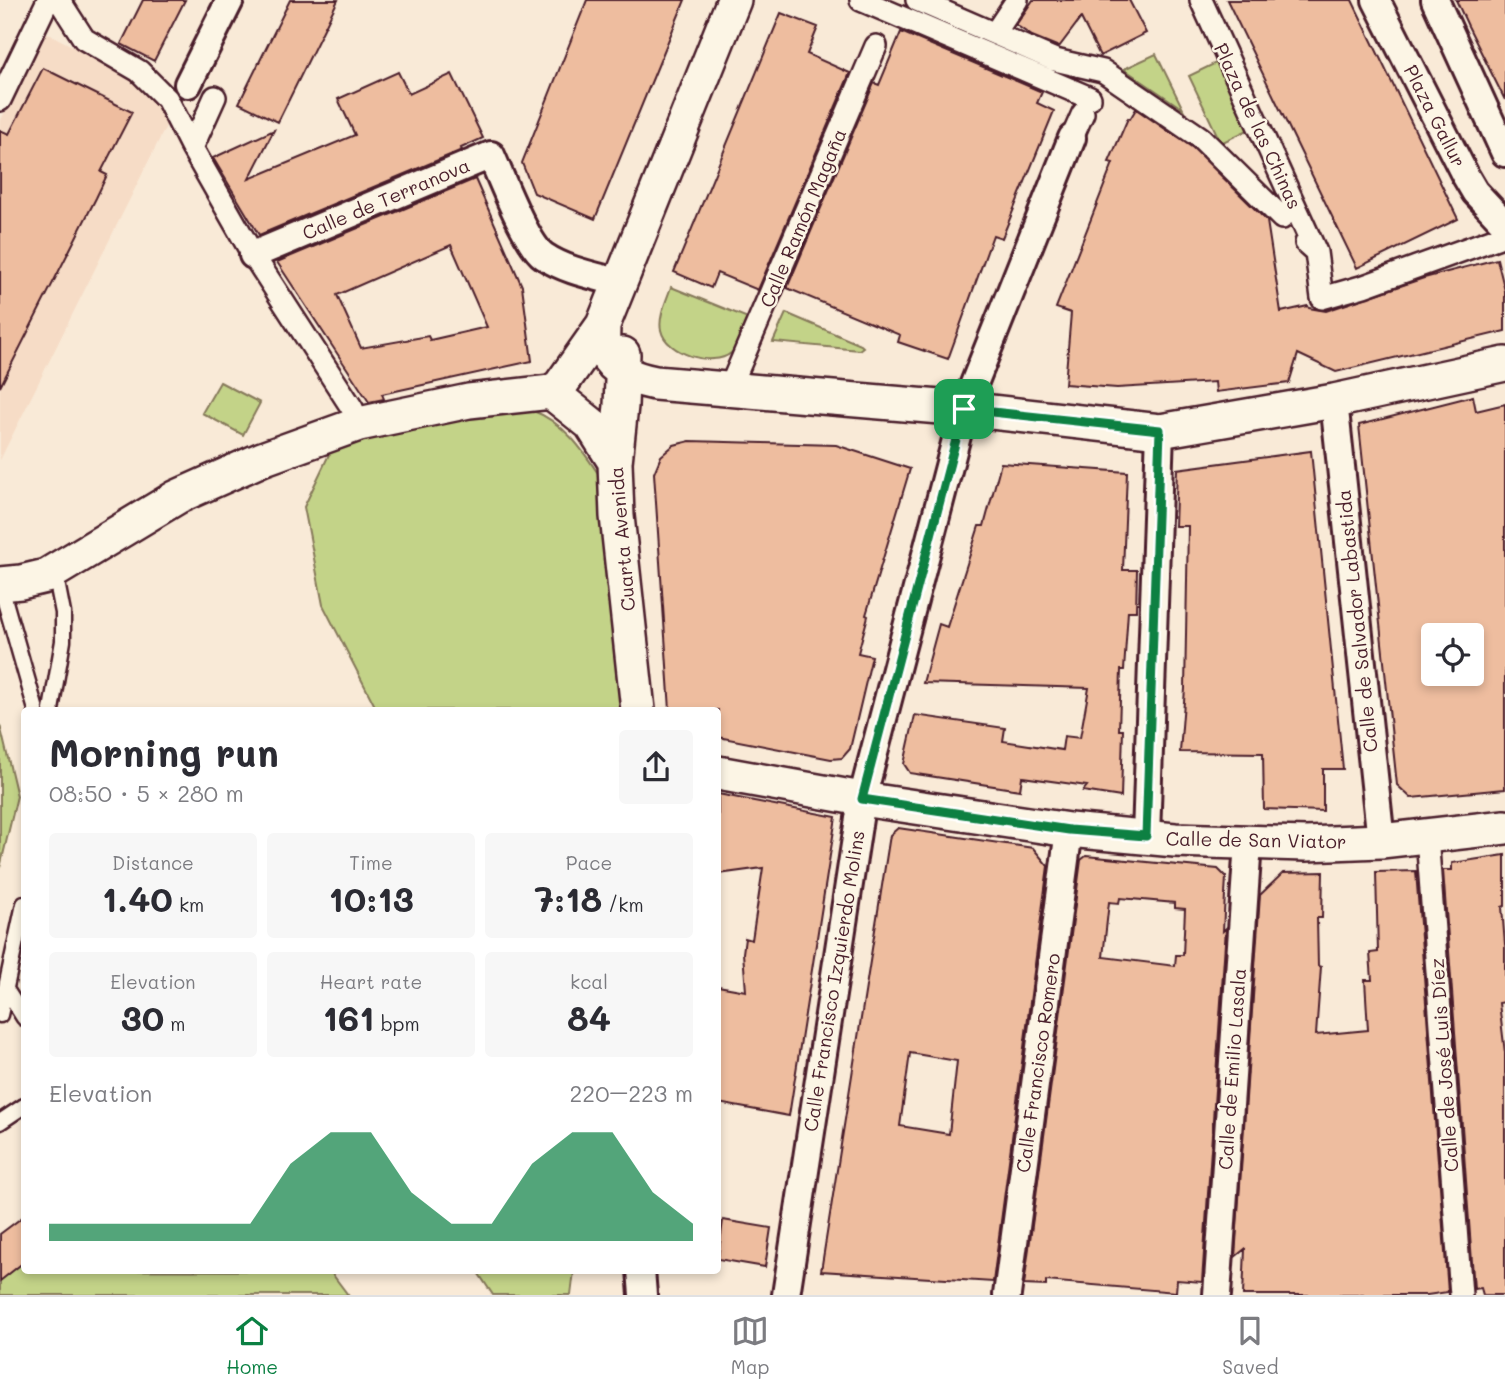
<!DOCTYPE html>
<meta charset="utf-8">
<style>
:root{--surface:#fff;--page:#f7f7f7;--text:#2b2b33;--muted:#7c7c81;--line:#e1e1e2;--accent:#0b8043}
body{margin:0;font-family:Mali,sans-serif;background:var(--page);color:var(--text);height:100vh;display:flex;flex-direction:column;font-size:26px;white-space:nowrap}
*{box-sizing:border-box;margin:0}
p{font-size:23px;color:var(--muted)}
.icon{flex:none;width:38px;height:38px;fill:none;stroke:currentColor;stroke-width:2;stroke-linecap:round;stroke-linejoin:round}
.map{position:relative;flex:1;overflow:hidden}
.panel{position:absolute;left:21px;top:707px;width:700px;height:567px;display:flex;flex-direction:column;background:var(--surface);border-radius:7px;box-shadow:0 4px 10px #0003}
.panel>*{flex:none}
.fabs{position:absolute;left:1421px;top:623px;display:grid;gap:14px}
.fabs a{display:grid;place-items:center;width:63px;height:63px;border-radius:7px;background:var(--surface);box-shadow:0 4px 10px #0003;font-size:35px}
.pin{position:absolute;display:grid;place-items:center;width:60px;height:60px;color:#fff;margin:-30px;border-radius:14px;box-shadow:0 4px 10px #0006}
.round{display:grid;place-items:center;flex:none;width:74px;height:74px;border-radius:7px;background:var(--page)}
.overview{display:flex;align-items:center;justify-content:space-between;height:119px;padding:0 28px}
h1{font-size:38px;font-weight:700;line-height:52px}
.figures{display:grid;grid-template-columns:repeat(3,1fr);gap:10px;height:119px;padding:7px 28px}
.figures div{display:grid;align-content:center;border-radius:7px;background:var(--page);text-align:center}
.figures b{font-size:35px;font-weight:700}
.figures small{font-size:19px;font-weight:400}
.figures p{font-size:19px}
.chart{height:196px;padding:14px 28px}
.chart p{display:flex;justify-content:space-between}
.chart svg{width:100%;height:126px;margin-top:7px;fill:var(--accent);opacity:.7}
.menu{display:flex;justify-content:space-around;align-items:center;height:98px;border-top:2px solid var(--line);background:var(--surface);font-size:19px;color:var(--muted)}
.menu a{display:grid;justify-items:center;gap:4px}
.menu .selected{color:var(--accent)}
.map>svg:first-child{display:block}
.built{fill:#f6dcc6}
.green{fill:#c3d388;stroke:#86795a;stroke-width:2}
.building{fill:#eebd9f;stroke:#4a1f2b;stroke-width:2;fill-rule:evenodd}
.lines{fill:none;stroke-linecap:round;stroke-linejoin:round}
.service-casing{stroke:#4a1f2b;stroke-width:19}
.pedestrian-casing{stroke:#4a1f2b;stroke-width:26}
.minor-casing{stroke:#4a1f2b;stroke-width:32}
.tertiary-casing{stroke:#4a1f2b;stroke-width:38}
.service{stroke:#fcf5e5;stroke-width:14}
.pedestrian{stroke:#fcf5e5;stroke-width:21}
.minor{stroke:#fcf5e5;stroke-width:26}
.tertiary{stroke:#fcf5e5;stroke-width:33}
.route-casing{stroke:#fff;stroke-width:14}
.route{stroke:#0b8043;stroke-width:9}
.labels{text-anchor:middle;stroke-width:5;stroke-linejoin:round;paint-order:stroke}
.street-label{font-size:19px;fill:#4a1f2b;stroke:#fcf5e5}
</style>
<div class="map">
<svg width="1505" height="1295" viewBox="0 0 1505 1295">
<rect width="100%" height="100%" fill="#f9ead7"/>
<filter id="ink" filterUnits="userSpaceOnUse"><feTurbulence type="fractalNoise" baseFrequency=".0143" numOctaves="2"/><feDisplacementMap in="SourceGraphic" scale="14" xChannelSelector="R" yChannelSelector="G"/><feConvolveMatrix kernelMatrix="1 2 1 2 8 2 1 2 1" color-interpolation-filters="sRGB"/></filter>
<g filter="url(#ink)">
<path class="built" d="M45,32l107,55 18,31 -170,342v-338z"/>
<path class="green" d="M1156,54l27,55 -59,-40z
M1222,60l32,67 -33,16 -32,-67z
M671,287l77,31c-4,11 -8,27 -17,35 -18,15 -65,1 -70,-23 -3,-13 6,-31 10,-43z
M786,313l75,32 2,2 -4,3 -86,-8z
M220,382l40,21 -17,32 -41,-22z
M498,407c10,1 23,-1 33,3 33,12 52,40 70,68l27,232h-251l-54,-105 -19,-98 29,-61z
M0,725l17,71 -17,72z
M24,1217v53l306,1 18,24h-348v-59z
M477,1271h97l-3,24h-78z"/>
<path class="building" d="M143,0h42l-31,61 -33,-17z
M290,0h48l-60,122 -39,-19z
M587,0h98l-90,219 -61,-26 -12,-30z
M1033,0h96l17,33 -46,23 -19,-38 -22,29 -27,-11 -16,-11z
M1227,0h125l106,219 -101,49z
M1456,0h49v100l-37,-74z
M781,13l37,14 -11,27 43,19 -92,217 -41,-17 -6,15 -37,-16z
M901,32l141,60 -5,11 17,8 -52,127 -9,-3 -45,124 -50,-17 2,-7 -113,-47 87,-205 5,2z
M43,68l89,44 -31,60 6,3 -11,23 -96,189v-257l9,4z
M398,72l11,22 43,-20 31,64 -22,10 1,2 -203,85 -46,-77 61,-28 -25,49 106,-44 -17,-36z
M1136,109l57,39 74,73 14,91 27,-6 1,2 17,3 98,-33 73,-19 8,32v40l-169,41 -38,-18 -9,29 -73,9 -1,-10 -98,6 -52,-4 6,-71 -15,-5 57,-145 -4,-1 19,-44 2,1z
M475,179l47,107 10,75 -150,33 2,5 -15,3 -92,-140zM451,245l36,82 -57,13 -2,-4 -67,12 -24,-53z
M1473,396l3,15 29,-7v385l-94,9 -14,-13 -38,-360zM1433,635h39v39h-39z
M690,441l146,4 74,24 -44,146 2,1 -10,37 14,3 -22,93 -8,9 -11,1 -113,-22v-27h-48l-16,-237 7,-17 7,-6 6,-5z
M1311,451l32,318h-20v42l-59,-2 -1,-56 -83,-1 5,-63 3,-163h-13l2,-57z
M1001,463l126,9 -4,98h14l-1,41h-8l-4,59h-3l-2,60h4l-2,67 -38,-6 4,-5 -65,-9 -2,13 -110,-17 -6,-9 11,-49 90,13 -2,13 59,9 2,-14 16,2 9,-50 -166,-5 16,-59 8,3 32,-101h5z
M718,794l118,23 -47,299 -71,-13v-117l28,5 -3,-38 2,-15 7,2 11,-72 -45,6z
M898,828l135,20 15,18 -55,416 -172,-11 69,-436zM910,1053l47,8 -8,73 -49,-8z
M1505,855v51l-3,1 3,38v57l-6,1 6,50v242h-22l-2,-7 -7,1 -31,-419h9v-7z
M1086,856l132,13 8,8 -3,54 3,-3 -24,354 -25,-2 -1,12 -130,-11v5l-22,-1 57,-425zM1120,898l55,5v5l10,1 -2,46h-7l-1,11 -72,-9 6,-55 10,1z
M1416,871l32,421 -21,3h-184l2,-46 -10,8 25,-362 23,-22 40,-1 -1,46h-5l1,48 3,1 -5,68 52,-5 -3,-50h7l-2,-27 8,-1 -2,-80z
M24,1216v46l-24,19v-47z
M723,1220l48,8 -6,39 -47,-8z"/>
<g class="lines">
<g class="service-casing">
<path id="service" d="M0,584l36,126
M51,710l12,-69v-28l-8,-41
M7,991l17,27
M0,1015l24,-111
M0,1122l24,-16"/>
</g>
<g class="pedestrian-casing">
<path id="pedestrian" d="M59,0l25,39 55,32 28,28 25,49 61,107 99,153 7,16
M861,0l229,98
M917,0l138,60 48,11 98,67 81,80
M1201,0l115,252
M995,33l22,-33
M0,100l48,-100
M1072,138l11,-25
M192,148l23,-51
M1306,243l10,9 6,46 42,-12 141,-51
M729,390l147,-344
M1427,836l34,459"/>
</g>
<g class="minor-casing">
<path id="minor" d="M1376,0l89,175 10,17 30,32
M1435,0l70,153
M188,84l42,-84
M253,255l238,-100c10,22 35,89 53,101 22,15 52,20 77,27
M1334,401l47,440
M1146,836l14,-405
M641,1270l2,25
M786,1295l76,-496 102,-390 108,-271
M1007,1295l62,-465
M1217,1295l31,-452"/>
</g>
<g class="tertiary-casing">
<path id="tertiary" d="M603,325c0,7 -1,17 1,24 6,21 31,30 51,34l309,26 196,22 174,-30 171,-37
M623,354l-2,52 -6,56 2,54 21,194
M551,392l40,32 24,38
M0,584l21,-2 25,-6 131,-79 85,-38 97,-35 110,-23 82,-9 9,-6 43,-61 131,-325
M718,773l144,26 207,31 106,10 131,4 75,-3 124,-14"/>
</g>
<use href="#service" class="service"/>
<use href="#pedestrian" class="pedestrian"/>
<use href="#minor" class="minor"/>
<use href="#tertiary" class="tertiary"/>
</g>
</g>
<g class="lines" filter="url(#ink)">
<g class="route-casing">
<path id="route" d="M964,409l196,21 -14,406 -77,-6 -207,-31z"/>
</g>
<use href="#route" class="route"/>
</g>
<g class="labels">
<g class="street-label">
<text transform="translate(1435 116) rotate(63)" y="7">Plaza Gallur</text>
<text transform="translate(1258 126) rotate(65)" y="7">Plaza de las Chinas</text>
<text transform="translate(386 199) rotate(-23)" y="7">Calle de Terranova</text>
<text transform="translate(803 218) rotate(-67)" y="7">Calle Ramón Magaña</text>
<text transform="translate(622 539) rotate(-95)" y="7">Cuarta Avenida</text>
<text transform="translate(1357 621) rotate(-96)" y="7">Calle de Salvador Labastida</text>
<text transform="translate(1256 840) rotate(1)" y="7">Calle de San Viator</text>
<text transform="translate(834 981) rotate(-81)" y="7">Calle Francisco Izquierdo Molins</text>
<text transform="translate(1038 1063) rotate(-82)" y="7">Calle Francisco Romero</text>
<text transform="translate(1444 1065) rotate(-94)" y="7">Calle de José Luis Díez</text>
<text transform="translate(1232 1069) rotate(-86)" y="7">Calle de Emilio Lasala</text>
</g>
</g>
</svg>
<div class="fabs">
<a><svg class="icon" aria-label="locate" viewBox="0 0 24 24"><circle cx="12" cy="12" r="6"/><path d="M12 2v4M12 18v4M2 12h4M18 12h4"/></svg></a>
</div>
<div class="pin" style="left:964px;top:409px;background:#1e9e55"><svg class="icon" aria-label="arrive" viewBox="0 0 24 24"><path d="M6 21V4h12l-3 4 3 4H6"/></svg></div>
<section class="panel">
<div class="overview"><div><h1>Morning run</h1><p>08:50 · 5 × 280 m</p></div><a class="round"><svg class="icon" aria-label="share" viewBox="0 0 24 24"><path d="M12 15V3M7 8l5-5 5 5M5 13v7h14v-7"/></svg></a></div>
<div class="figures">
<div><p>Distance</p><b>1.40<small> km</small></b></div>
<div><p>Time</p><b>10:13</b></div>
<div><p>Pace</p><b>7:18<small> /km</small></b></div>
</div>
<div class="figures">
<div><p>Elevation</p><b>30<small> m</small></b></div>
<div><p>Heart rate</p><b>161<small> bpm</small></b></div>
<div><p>kcal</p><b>84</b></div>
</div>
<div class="chart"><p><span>Elevation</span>220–223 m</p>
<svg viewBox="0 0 160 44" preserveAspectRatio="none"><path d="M0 44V38L10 38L20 38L30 38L40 38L50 38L60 17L70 6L80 6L90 27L100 38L110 38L120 17L130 6L140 6L150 27L160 38V44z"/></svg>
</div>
</section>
</div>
<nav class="menu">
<a class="selected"><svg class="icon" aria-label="home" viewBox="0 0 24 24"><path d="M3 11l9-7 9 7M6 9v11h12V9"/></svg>Home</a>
<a><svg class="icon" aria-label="map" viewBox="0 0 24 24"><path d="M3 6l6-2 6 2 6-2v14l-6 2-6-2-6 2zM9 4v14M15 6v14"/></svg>Map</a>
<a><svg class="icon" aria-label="saved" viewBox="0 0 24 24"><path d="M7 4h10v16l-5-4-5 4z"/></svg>Saved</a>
</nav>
